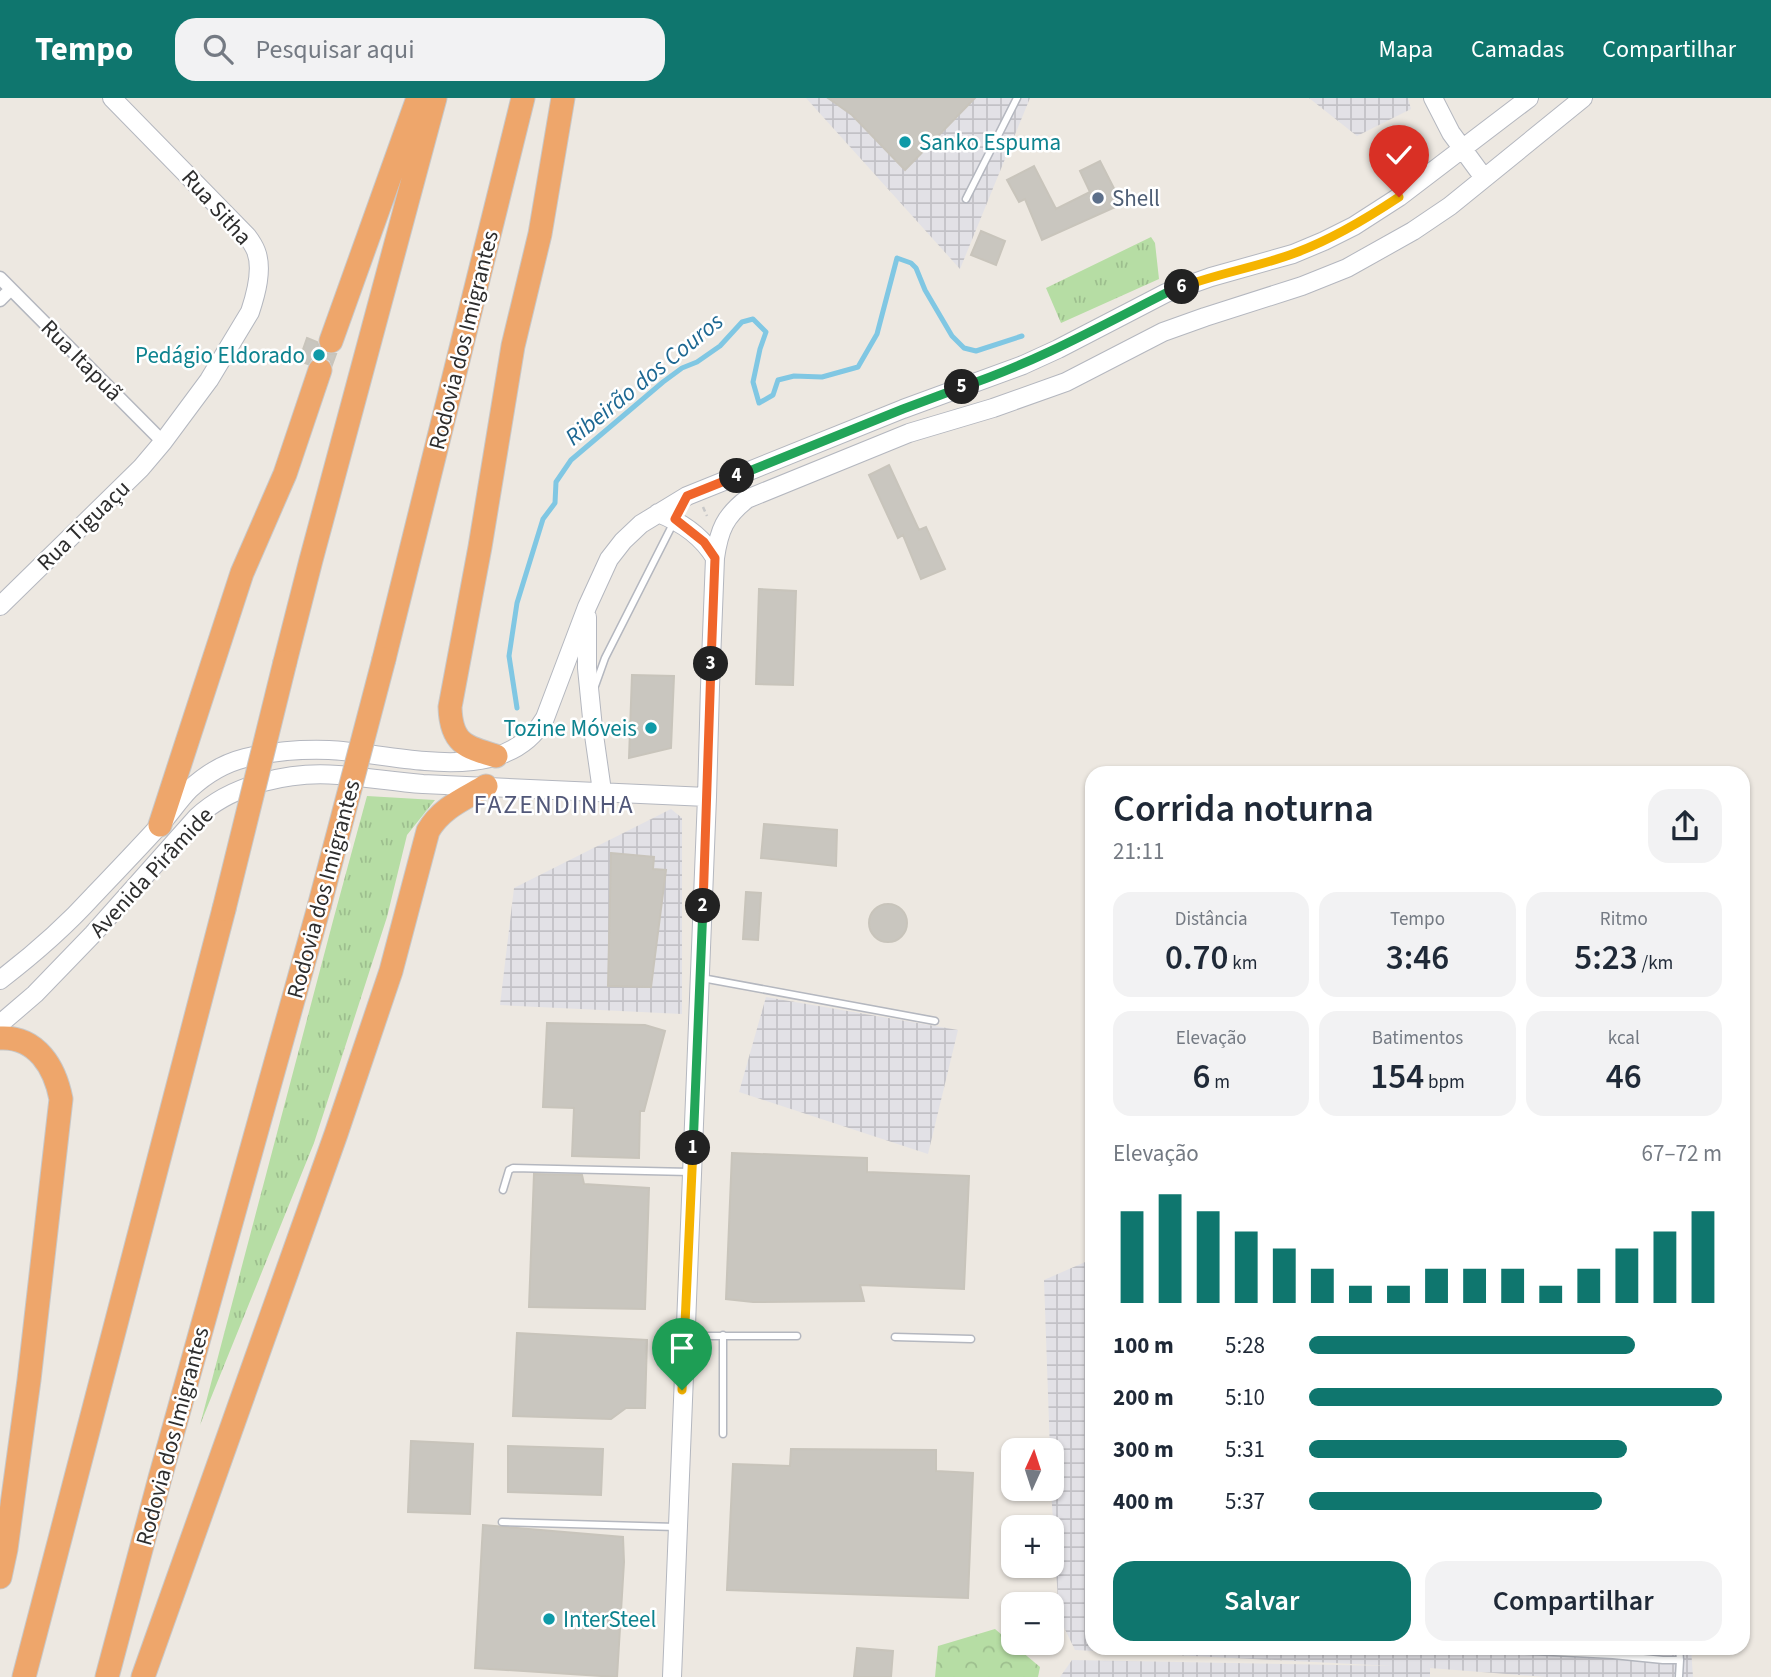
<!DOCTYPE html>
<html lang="pt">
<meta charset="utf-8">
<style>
:root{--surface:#fff;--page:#f2f2f3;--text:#1f2937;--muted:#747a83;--accent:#0f766e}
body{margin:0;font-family:"Source Sans 3",sans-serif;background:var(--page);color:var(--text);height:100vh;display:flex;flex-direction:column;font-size:26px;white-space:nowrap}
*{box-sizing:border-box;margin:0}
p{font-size:23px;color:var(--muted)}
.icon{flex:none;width:38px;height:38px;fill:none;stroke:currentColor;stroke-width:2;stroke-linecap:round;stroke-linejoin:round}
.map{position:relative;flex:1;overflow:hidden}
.panel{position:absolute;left:1085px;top:668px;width:665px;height:889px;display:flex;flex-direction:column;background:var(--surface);border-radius:21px;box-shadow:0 2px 5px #0004}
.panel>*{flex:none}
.needle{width:46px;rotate:3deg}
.controls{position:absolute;left:1001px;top:1340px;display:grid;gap:14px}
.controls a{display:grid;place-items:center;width:63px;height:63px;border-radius:14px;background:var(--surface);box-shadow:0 2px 5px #0004;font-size:35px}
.pin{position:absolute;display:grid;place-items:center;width:60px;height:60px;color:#fff;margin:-72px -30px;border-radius:50% 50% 50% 0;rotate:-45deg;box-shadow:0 0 7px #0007}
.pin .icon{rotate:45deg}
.km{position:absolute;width:35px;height:35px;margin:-18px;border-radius:50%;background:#222;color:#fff;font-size:19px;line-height:35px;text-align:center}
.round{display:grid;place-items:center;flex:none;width:74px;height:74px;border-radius:21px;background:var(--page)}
.headline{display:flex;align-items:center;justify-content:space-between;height:119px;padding:0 28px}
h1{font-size:38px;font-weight:600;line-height:52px}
.figures{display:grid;grid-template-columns:repeat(3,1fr);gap:10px;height:119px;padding:7px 28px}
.figures div{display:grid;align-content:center;border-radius:18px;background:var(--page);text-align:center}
.figures b{font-size:35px;font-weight:600}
.figures small{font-size:19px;font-weight:400}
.figures p{font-size:19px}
.chart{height:196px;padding:14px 28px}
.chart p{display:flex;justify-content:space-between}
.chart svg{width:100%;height:126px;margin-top:7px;stroke:var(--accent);stroke-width:6}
.cta{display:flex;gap:14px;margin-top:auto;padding:14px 28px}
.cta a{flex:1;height:80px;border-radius:21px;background:var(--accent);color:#fff;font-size:28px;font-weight:600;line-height:80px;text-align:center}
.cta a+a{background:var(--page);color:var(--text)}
ul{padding:0 28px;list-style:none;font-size:23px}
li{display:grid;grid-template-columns:112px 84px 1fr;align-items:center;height:52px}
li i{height:18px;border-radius:9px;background:var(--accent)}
header{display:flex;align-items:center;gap:42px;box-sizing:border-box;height:98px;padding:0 35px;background:var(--accent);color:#fff}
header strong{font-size:33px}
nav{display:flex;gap:38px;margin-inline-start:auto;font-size:24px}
.search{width:490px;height:63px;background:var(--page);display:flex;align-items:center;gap:18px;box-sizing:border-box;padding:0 24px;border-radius:21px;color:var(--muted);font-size:26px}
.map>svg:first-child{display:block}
.industrial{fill:url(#industrial-grid)}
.grass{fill:url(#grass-tufts)}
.forest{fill:url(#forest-crowns)}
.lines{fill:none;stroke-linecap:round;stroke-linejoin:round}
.stream{stroke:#80c7e3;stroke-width:5}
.building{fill:#c9c6bf;stroke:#c8c4bb;stroke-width:2}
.lane-casing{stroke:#b4b7bf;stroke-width:9}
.street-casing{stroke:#b4b7bf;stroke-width:15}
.secondary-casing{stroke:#b4b7bf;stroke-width:20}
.highway-casing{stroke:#c8c8c8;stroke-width:25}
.path{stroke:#c8c8c8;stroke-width:2.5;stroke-dasharray:5 3.5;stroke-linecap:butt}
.lane{stroke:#fff;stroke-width:6}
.street{stroke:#fff;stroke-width:12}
.secondary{stroke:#fff;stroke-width:18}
.highway{stroke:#eea66b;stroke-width:23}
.highway-bridge-casing{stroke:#c8c8c8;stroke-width:25;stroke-linecap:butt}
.highway-bridge{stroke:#eea66b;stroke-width:23}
.split-1-casing{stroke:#fff;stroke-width:14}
.split-2-casing{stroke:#fff;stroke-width:14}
.split-3-casing{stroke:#fff;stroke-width:14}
.split-4-casing{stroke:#fff;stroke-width:14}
.split-5-casing{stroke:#fff;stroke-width:14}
.split-6-casing{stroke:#fff;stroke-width:14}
.split-7-casing{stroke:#fff;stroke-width:14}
.split-1{stroke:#f5b400;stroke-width:9}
.split-2{stroke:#22a559;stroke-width:9}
.split-3{stroke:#f0652b;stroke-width:9}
.split-4{stroke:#f0652b;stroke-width:9}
.split-5{stroke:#22a559;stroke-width:9}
.split-6{stroke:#22a559;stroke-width:9}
.split-7{stroke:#f5b400;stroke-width:9}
.culture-dot{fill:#0f9aa8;stroke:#fff;stroke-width:2.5}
.service-dot{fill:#5c6f8a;stroke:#fff;stroke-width:2.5}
.labels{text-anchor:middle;stroke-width:5;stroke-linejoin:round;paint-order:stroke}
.culture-label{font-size:23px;fill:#0d838f;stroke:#fff;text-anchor:start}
.service-label{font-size:23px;fill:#4e5e75;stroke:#fff;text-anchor:start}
.street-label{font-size:23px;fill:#2d2d2d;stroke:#fff}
.water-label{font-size:24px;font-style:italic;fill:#1c6792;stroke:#fff}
.quarter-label{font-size:26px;letter-spacing:2px;fill:#525879;stroke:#fff}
</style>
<header>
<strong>Tempo</strong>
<div class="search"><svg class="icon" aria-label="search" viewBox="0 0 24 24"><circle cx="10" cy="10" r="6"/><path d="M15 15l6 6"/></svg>Pesquisar aqui</div>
<nav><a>Mapa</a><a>Camadas</a><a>Compartilhar</a></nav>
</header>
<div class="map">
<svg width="1771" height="1579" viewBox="0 0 1771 1579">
<defs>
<pattern id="industrial-grid" width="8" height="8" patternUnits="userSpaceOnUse" patternTransform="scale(1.75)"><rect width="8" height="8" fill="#e2e1e6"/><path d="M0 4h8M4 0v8" fill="none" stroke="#c2c1c6"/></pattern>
<pattern id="grass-tufts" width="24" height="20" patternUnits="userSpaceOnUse" patternTransform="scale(1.75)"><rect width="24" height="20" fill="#b6dda4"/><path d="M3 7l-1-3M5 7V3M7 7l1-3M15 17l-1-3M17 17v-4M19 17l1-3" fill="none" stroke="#9dbe8e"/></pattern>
<pattern id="forest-crowns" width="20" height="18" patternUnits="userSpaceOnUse" patternTransform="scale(1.75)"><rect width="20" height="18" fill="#b6dda4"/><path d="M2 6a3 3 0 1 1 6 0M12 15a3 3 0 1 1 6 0" fill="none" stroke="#9dbe8e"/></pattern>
</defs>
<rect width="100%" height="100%" fill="#ede8e1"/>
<path class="industrial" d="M806,0h224l-70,171z
M1309,0h99l3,11 -54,27z
M671,711l11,9v196l-182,-9 14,-117z
M766,899l192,33 -30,124 -189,-62z
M1092,1161v389h599l2,29h-147l-116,-9v9h-370l12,-17 320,6 -317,-16 -16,-33 -8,-128 1,-38h-2l-6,-171z"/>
<path class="grass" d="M1151,139l4,6 4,36 -98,44 -15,-35z
M367,698l68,4 -28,35 -20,82 -73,226 -114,282 134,-508z"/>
<path class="forest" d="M995,1531l45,38 -2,10h-103l3,-31z"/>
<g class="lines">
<path class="stream" d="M517,610l-8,-52 8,-53 26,-84 12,-16 1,-21 15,-22 92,-78 19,-14 15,-6 23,-16 22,-24 11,-3 13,13 -6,17 -7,33 6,21 14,-8 5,-15 16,-4 28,1 36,-10 19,-33 20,-76 14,5 5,5 9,22 27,46 12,12 12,3 46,-15"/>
</g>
<path class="building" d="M828,0h147l-70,72 -53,-55z
M1100,63l22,43 -80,36 -17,-41 -6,3 -12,-22 27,-14 22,43 34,-17 -10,-21z
M981,133l24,10 -9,24 -25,-10z
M307,240l10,4 3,7 6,5h10l-4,11 -2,-5 -6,-3 -7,-1 -6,3 -3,5 -9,-3z
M889,367l30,65 7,-3 19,42 -24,10 -18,-44 -5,3 -29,-63z
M759,491l37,2 -3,94 -37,-1z
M632,577l42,1 -3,72 -42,10z
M764,726l73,6 -1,36 -75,-8z
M611,755l43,4 -1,12 13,1 -15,117 -43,-1z
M746,794l15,1 -3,47 -15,-1z
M869 825a19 19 0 1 1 38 0a19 19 0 1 1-38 0Z
M547,925l98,2 20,6 -21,80h-4l-1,47 -67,-2 2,-48 -31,-1z
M732,1055l135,5v14l102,4 -5,113 -104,-4 4,16 -111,1 -27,-3z
M534,1076l48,1 2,9 65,4 -4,121 -116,-2z
M517,1235l130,7 -2,68h-19l-15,11 -98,-3z
M411,1343l62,3 -3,70 -62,-2z
M508,1348l95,3 -2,46 -93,-3z
M791,1351l145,1v21l37,2 -5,125 -241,-8 6,-126 57,2z
M483,1427l140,12 1,25 -7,115 -142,-9z
M857,1550l36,3 -2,26h-37z"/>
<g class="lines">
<g class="lane-casing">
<path id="lane" d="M966,101l51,-101
M595,588l10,-28 78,-154
M702,880l233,43
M503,1092l6,-20 4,-2 177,4
M687,1238h110
M895,1239l76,2
M723,1336v-99
M502,1424l174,5
M1475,1550l138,7 50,5h17l-1,17
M1679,1550l1,12"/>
</g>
<g class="street-casing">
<path id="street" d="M0,180l163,164
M0,202l11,-11"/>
</g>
<g class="secondary-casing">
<path id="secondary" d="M1433,0l18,35 33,45
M658,415c23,9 44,23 57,45
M0,508l141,-138 22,-26 46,-62 41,-68c6,-18 13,-43 6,-61 -2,-5 -6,-11 -9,-15l-135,-138
M587,519v51l6,60 9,63
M0,882c34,-26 65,-53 94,-85 22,-23 44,-46 65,-69 11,-12 20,-26 31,-37 15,-14 35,-26 55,-31 28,-7 55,-9 84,-8 66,3 175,40 216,-32l42,-111 22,-48 14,-18 18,-17 46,-28 216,-87 120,-44 35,-16 108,-56 45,-16 82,-23 31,-13 30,-15 45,-29 130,-99
M0,926l35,-30 58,-60 104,-117c35,-33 94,-46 141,-42 28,2 57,7 85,9l284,13
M672,1579l35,-880 3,-110 5,-129c4,-28 10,-42 32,-59l162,-66 84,-25 73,-26 97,-50 42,-15 97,-31 45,-18 66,-37 37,-25 133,-108"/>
</g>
<g class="highway-casing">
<path id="highway" d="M331,243l87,-243
M384,561l139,-561
M285,564l26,-102 124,-462
M496,658c-31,-9 -45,-13 -46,-49l30,-160 33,-201 27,-112 23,-136
M160,727l82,-252 43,-99 35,-104
M0,940c37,-2 55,30 61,61l-32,281 -23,169 -6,28
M24,1579l200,-768
M107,1579l53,-199 159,-571
M143,1579l193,-543 55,-163 37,-140c13,-23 36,-32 58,-45"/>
</g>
<path class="path" d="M703,409l4,9"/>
<use href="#lane" class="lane"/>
<use href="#street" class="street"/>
<use href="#secondary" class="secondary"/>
<use href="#highway" class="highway"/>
<g class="highway-bridge-casing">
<path id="highway-bridge" d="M319,809l65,-248
M224,811l61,-247"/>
</g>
<use href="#highway-bridge" class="highway-bridge"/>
</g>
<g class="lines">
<g class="split-1-casing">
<path id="split-1" d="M682,1292l11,-242"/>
</g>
<g class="split-2-casing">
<path id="split-2" d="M693,1050l10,-242"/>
</g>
<g class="split-3-casing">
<path id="split-3" d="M703,808l8,-242"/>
</g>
<g class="split-4-casing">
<path id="split-4" d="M711,566l4,-106 -11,-16 -29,-23 12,-23 50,-20"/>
</g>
<g class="split-5-casing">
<path id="split-5" d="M737,378l166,-67 59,-22"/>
</g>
<g class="split-6-casing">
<path id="split-6" d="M962,289c72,-24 137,-60 204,-94l16,-6"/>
</g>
<g class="split-7-casing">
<path id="split-7" d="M1182,189c37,-14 76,-20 113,-34 38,-14 71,-34 104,-56"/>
</g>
<use href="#split-1" class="split-1"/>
<use href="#split-2" class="split-2"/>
<use href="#split-3" class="split-3"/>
<use href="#split-4" class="split-4"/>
<use href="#split-5" class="split-5"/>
<use href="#split-6" class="split-6"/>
<use href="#split-7" class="split-7"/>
</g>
<g class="culture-dot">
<circle cx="905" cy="44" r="7"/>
<circle cx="319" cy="257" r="7"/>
<circle cx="651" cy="630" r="7"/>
<circle cx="549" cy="1521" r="7"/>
</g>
<circle class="service-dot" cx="1098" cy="100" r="7"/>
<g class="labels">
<g class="culture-label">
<text x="919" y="52">Sanko Espuma</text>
<text x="305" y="265" text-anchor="end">Pedágio Eldorado</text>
<text x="637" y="638" text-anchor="end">Tozine Móveis</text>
<text x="563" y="1529">InterSteel</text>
</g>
<g class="service-label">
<text x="1112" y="108">Shell</text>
</g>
<g class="street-label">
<text transform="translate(217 109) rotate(48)" y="8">Rua Sitha</text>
<text transform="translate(463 242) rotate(-76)" y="8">Rodovia dos Imigrantes</text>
<text transform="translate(82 262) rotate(45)" y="8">Rua Itapuã</text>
<text transform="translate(83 427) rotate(-44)" y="8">Rua Tiguaçu</text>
<text transform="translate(151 774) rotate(-47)" y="8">Avenida Pirâmide</text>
<text transform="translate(323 791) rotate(-75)" y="8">Rodovia dos Imigrantes</text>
<text transform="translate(172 1338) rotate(-75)" y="8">Rodovia dos Imigrantes</text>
</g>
<g class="water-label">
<text transform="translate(644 281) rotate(-39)" y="8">Ribeirão dos Couros</text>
</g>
<g class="quarter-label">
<text x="554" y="715">FAZENDINHA</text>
</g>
</g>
</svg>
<div class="controls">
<a><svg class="needle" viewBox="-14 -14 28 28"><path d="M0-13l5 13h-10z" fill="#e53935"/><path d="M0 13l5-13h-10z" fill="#747a83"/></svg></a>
<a>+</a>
<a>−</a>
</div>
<div class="pin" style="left:682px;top:1292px;background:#1e9e55"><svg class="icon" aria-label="arrive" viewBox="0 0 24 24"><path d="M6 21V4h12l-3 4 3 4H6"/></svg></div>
<div class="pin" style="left:1399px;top:99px;background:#d93025"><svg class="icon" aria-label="check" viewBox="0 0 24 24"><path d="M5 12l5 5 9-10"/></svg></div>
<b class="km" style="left:693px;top:1050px">1</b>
<b class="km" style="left:703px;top:808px">2</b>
<b class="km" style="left:711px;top:566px">3</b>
<b class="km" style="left:737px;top:378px">4</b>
<b class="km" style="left:962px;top:289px">5</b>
<b class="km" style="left:1182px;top:189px">6</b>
<section class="panel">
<div class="headline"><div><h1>Corrida noturna</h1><p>21:11</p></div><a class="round"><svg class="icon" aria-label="share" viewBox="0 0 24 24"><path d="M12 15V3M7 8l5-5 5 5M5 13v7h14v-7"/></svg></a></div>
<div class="figures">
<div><p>Distância</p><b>0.70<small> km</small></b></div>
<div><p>Tempo</p><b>3:46</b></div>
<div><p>Ritmo</p><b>5:23<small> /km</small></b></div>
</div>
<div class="figures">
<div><p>Elevação</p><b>6<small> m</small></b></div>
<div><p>Batimentos</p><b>154<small> bpm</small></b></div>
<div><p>kcal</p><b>46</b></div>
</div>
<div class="chart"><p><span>Elevação</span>67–72 m</p>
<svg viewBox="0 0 160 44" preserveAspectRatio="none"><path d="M5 44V12M15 44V6M25 44V12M35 44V19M45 44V25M55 44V32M65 44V38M75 44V38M85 44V32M95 44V32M105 44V32M115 44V38M125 44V32M135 44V25M145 44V19M155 44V12"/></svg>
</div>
<ul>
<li><b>100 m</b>5:28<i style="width:79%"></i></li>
<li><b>200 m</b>5:10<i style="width:100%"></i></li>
<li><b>300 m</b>5:31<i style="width:77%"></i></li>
<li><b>400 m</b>5:37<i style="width:71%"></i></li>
</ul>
<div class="cta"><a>Salvar</a><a>Compartilhar</a></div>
</section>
</div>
